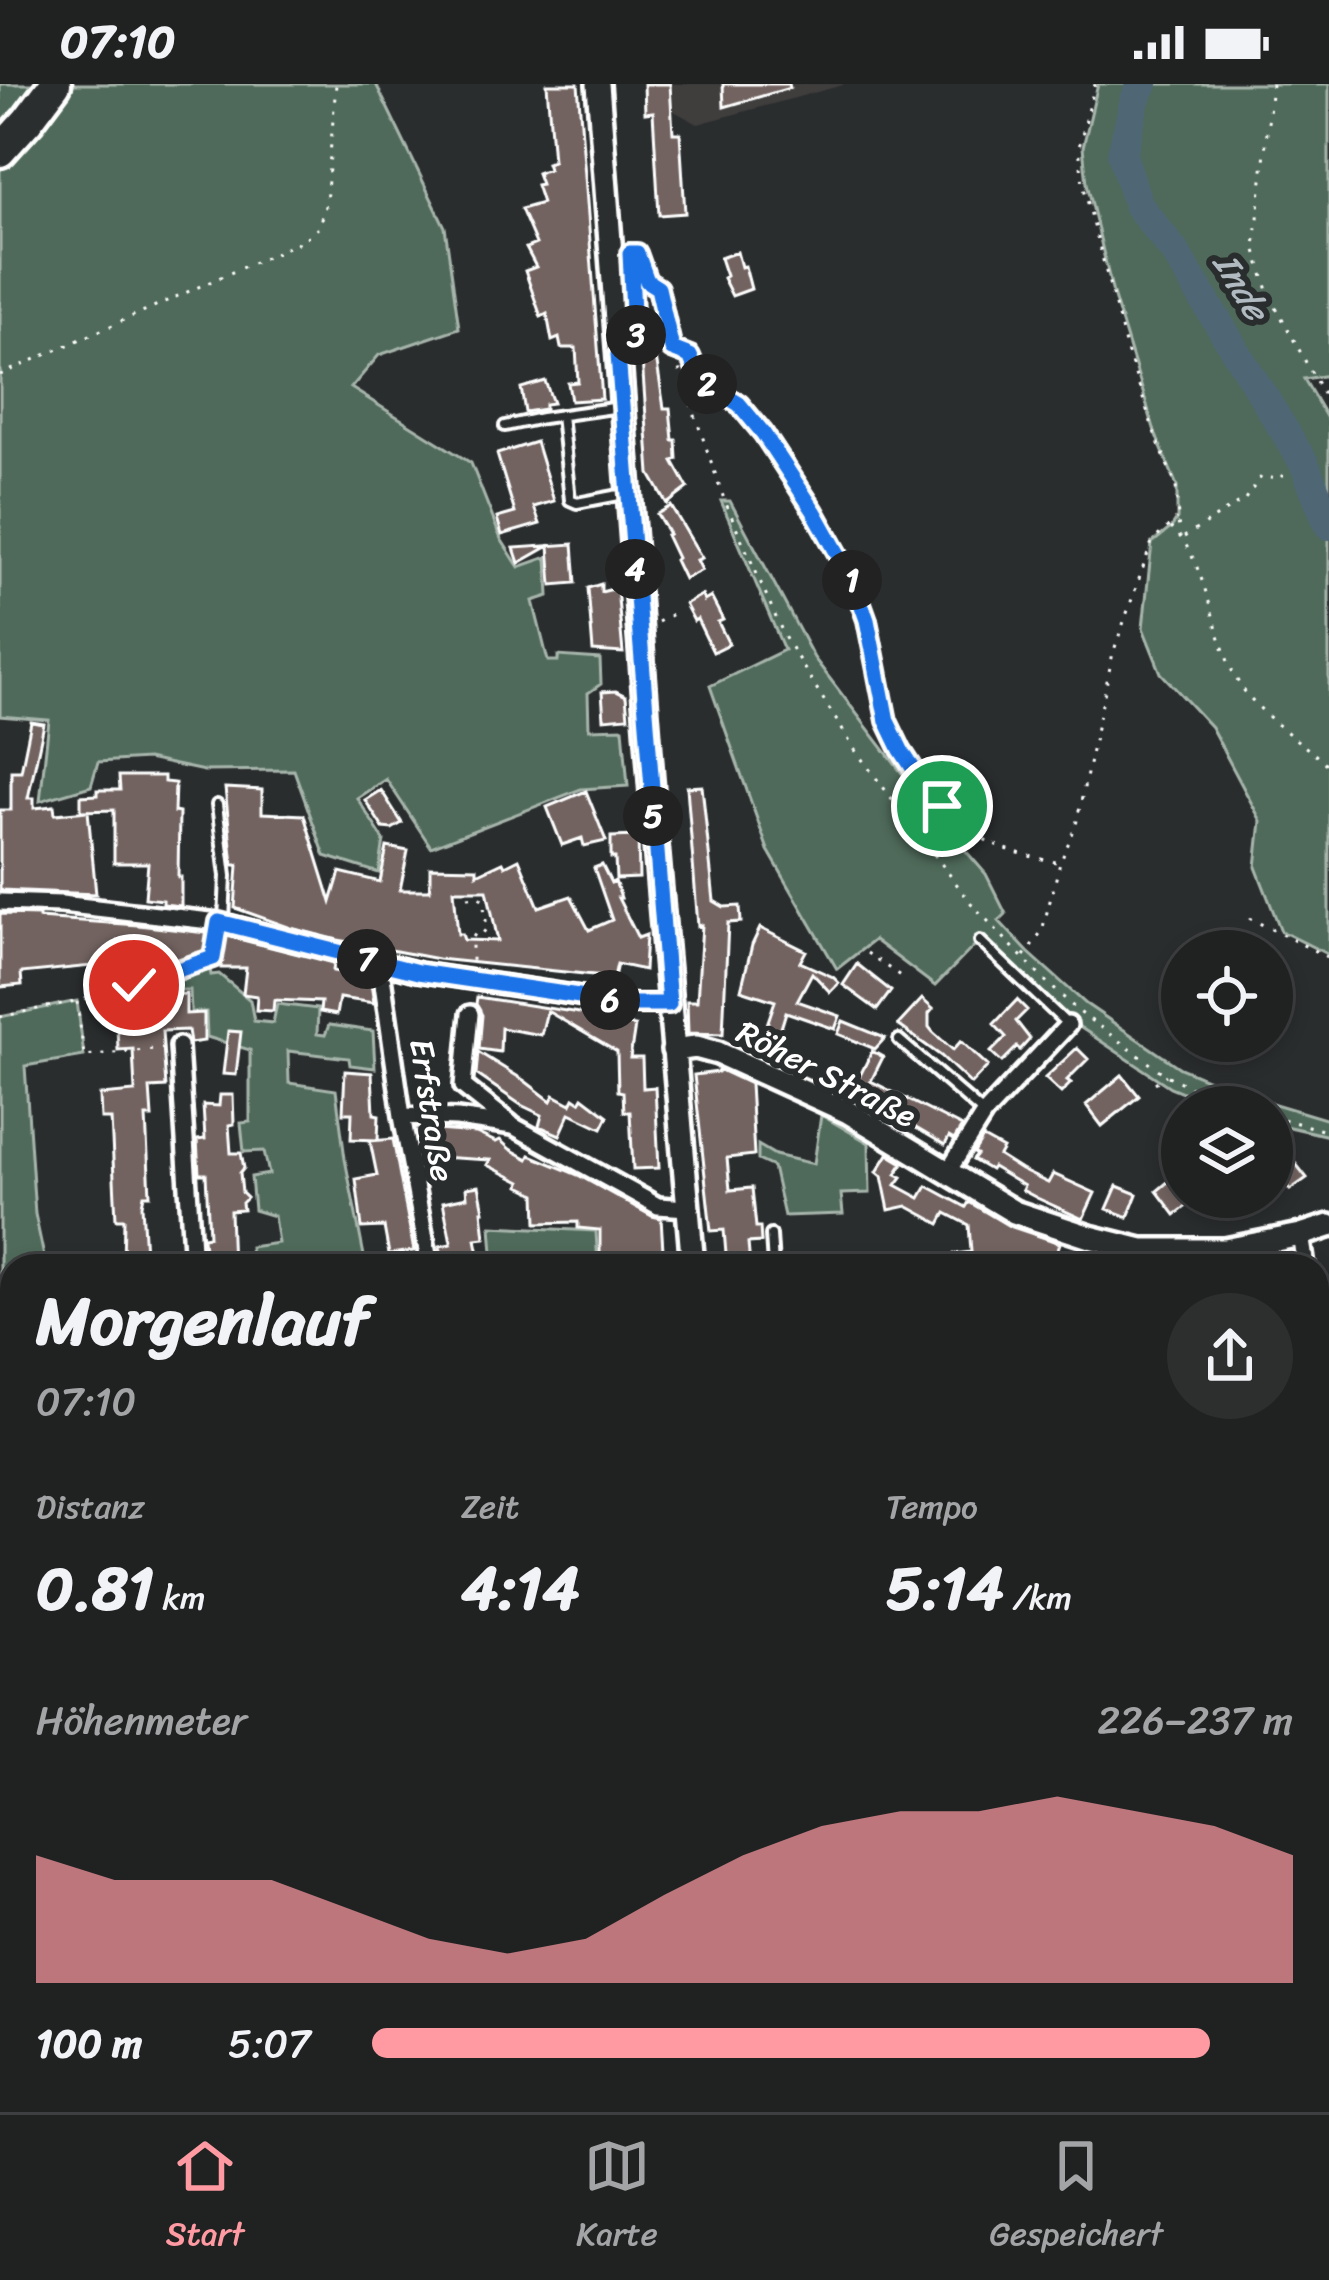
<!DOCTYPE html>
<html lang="de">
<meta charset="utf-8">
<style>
:root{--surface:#202222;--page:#2d2f2f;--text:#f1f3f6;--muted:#a2a4a5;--line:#3d3f40;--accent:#ff9aa2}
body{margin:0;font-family:Sriracha,sans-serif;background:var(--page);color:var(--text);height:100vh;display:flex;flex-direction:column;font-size:45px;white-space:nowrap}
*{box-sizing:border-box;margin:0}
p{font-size:39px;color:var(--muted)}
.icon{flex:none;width:66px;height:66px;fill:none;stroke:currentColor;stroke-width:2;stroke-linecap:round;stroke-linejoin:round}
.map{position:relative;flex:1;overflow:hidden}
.side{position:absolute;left:0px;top:1170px;width:1329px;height:858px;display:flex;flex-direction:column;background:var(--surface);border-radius:36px 36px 0 0;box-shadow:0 6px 18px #0003,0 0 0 3px var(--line)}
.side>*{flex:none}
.controls{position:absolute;left:1161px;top:846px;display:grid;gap:24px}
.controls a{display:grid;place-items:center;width:132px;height:132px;border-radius:50%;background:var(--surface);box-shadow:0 6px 18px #0003,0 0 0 3px var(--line);font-size:60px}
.pin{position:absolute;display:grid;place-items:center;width:102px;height:102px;color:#fff;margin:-51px;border:6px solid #fff;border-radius:50%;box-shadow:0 3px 12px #0007}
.km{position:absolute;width:60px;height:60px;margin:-30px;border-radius:50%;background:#222;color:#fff;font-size:33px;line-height:60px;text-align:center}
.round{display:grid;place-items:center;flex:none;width:126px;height:126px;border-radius:63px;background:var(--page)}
.summary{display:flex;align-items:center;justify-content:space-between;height:204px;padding:0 36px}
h1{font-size:66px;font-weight:800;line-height:90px}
.stats{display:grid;grid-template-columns:repeat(3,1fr);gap:18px;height:204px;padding:12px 36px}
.stats div{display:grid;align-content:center}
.stats b{font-size:60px;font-weight:800}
.stats small{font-size:33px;font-weight:400}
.stats p{font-size:33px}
.chart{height:336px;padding:24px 36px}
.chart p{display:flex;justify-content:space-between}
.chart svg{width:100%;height:216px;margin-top:12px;fill:var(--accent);opacity:.7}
ul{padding:0 36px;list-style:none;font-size:39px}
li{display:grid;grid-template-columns:192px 144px 1fr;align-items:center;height:90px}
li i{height:30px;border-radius:15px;background:var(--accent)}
.status{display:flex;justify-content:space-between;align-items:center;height:84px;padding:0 60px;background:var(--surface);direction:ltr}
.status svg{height:33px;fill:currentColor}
.tab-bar{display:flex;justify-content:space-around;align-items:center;height:168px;border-top:3px solid var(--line);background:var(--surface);font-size:33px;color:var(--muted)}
.tab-bar a{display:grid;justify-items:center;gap:6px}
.tab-bar .on{color:var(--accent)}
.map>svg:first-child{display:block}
.built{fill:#403e3d}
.green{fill:#4f6b5a;stroke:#a7b5ac;stroke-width:3}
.water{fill:#4f6674;stroke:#95a3ac;stroke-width:3}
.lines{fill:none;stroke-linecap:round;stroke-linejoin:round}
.river{stroke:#4f6674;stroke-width:30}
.building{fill:#726461;stroke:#fff;stroke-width:3;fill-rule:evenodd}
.service-casing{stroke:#fff;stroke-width:16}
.minor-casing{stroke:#fff;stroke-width:24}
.secondary-casing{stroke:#fff;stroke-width:30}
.motorway-casing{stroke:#fff;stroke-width:39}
.path{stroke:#fff;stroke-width:3;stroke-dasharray:3 9;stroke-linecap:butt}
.service{stroke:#2a2d2e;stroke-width:8}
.minor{stroke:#2a2d2e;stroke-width:15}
.secondary{stroke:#2a2d2e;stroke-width:21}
.motorway{stroke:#2a2d2e;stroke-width:30}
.route-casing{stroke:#fff;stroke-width:24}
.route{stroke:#1a73e8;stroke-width:15}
.labels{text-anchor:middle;stroke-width:12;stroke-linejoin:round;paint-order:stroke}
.street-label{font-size:33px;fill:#fff;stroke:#2a2d2e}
.water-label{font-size:36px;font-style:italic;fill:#b0bac0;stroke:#2a2d2e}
</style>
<div class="status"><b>07:10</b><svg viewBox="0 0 49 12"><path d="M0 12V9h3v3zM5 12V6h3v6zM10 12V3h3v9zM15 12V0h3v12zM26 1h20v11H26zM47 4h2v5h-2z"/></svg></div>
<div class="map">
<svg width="1329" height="2028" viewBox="0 0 1329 2028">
<rect width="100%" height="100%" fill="#2a2d2e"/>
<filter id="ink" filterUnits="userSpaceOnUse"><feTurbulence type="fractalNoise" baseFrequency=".00833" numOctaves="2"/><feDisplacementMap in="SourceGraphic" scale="24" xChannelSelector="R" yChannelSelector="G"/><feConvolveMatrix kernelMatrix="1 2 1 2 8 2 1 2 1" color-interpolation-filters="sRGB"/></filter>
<g filter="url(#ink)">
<path class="built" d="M672,0h171v1l-145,39 -24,-13z"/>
<path class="green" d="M0,0h376l69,143 14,101 -80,27 -28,33 120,75 30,76 18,28 28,-10 2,39 -16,5 15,60h10v-5l42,3 1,25 -13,9 1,36 34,-1 5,58 -47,3 -150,58 -45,-68 -29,19 27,42 -5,33 -54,-17 -31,-86 -90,1 -57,-12 -49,3 -7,24 -51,15 9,-81 -49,-4z
M1098,0h231v291l-25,4 25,43v533l-48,-24 -25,-64 5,-46 -50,-94 -50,-54 -18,-45 9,-85 19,-15 6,-9v-33l-21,-51 -43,-141 -26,-111 -4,-36z
M721,417h9l84,157 117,153 55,63 20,40 -7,7 29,31 58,52 94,64 65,27 84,25v16l-57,-13v-16h-53l-49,-20 -98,-65 -90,-84 -47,48 -61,-46 -37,29 -69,-119 -58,-164 74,-36z
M209,879l2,12 8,-1 31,26 4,21 19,2 4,-19 41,5 -1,25 8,1 4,-10 44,6 2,37 -25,-3 -1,-7 -61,-7 1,32 47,7 9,69 21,107h-114l-2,-19 28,-4 -4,-27 -20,-6 -3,-33 18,-3 -5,-23 -20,1 -3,-29 9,-1v-72l-43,-13 -1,-25h-15l-1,-22h-34l-1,-9z
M77,917l7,55 -59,10 10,148 11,52h-34v287l-12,-2v-534z
M821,1031l48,28 1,50 -29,1 2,20 -59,2 -11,-49 -15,-7v-15l17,10 39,9z
M491,1142l105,5 2,35h-104z
M1329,1595v433h-104l4,-12h88v-418z
M12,1742v274h104l-1,12h-115v-280z
M463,2016h220l-2,12h-220z"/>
<path class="water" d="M0,1467l12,2v273l-12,6z"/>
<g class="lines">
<path class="river" d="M1143,0l-8,15 -13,55 16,51 37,47 129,211 25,62"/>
</g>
<path class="building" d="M547,0h31l24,315 -31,2 -3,-18 10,-1 -2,-34h-15l-2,-10 -7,3 -5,-27 -6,3 -16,-46 11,-4 -10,-19 10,-4 -15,-35 21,-6 -6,-18 5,-1 -4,-11 11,-4 -2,-6 7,-2z
M644,0h26l3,49h7l5,80 -26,2 -6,-103 -8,1z
M723,0h66l1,4 -66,19z
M737,168l4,15 4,-1 6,23 -19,7 -9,-18 3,-2 -6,-18z
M656,273l8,51h6l3,32h3l1,19 -4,2 15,27 -21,16 -17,-30 -8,-115z
M545,297l8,22 -8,1v5l-20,3 -4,-24z
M536,358l18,59 -20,6 6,17 -38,11 -5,-17 18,-5 -18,-59z
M671,422l31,52 -5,2 5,10 -18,9 -9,-19 2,-2 -11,-23 3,-1 -12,-20z
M573,460l3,39 -24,2 -3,-39 -30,17 -5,-15z
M601,500v8l16,-4 6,65 -30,-2 -5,-63z
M702,511l2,6 7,-4 12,23 -5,2 11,22 -16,8 -16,-33 -3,2 -9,-17z
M616,607l10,5 2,21 -24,2 -2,-27z
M31,638l13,2 -16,74h6v10l20,-2 1,8 33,-3 8,83 -96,-4v-80h11v-39h10z
M119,692h45v6l11,1 -1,29 5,1 -1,64h3v29l-18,-2v-4l-18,-2 3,-35h-34v-53l-33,1v-15l16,-1v-5h23z
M702,702l12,115 10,6 16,-1 1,16 -13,1 -5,111 -35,-1 -1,-32h10l5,-76 -4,1 -11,-139z
M225,704l37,2v23l42,2 27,87 9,-30 40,10 7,-35 21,4 -8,39h30v-23l47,1v6l26,-12 2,4 14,-7 20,48 32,-11 18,34 23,-10 -18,-52 8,-3 9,18 4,-2 6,17h-3l20,40 8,-3 -2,35 -27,-6 -3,13 -176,-18 -100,-19 -47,-12 -56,-20 3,-43h-5zM454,806h33l11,51 -34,-1 -2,-6h-4z
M381,706l21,33 -10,6 -9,-1 -18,-28z
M586,707l20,50 -22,5 -2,-8 -20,7 -15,-38z
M638,752l1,42 -23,1 -1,-21h-4v-21z
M0,830l39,1v3l99,7 85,10 111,28 -1,8 37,6 4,26 -35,-5 -3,17 -16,-3 1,-10 -47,-2 -1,11 -17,-1 1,-14 -14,-2 3,-26h-25v-14l-48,17 -6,-17 -8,3 -4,-14 -37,-2 5,22 -102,10 1,12 -22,2z
M760,844l46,23 -6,11 33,15 6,6 -9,9 -18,-19 -15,28 43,15 -5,13 -49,-17 -8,26 -14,-5 11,-32 -34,-11 11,-45z
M857,880l34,27 -14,19 -34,-25z
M186,910v20l18,-1v28l-14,2 -2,-13 -26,1 4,56 -16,1 2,29h-6l4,78h-6l-2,10 3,49 -7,1v11h-15l1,-47h-8l-5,-100h-10l-1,-24 35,-3 -2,-43 -15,1 -2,-48 29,-2v-4z
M477,913l140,22v5l18,2 -5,32h12l1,30 12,-1 4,81 -26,1 -3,-57h-6l-1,-20 -5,-1 -1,-39 -70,-41 -6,24 -40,-7 -1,24 -21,-3 3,-34 -6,-11z
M922,915l11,10 -4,5v13l4,5 20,18 8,-9 27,25 -17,18 -30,-28 -43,-31z
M1017,916l10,10 -11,11 14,18 -10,11 -3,-3 -15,15 -11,-10 15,-15 -12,-13z
M843,937l42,17 -10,11 -37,-15z
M228,947l13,1 -5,43 -13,-1z
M1077,964l11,11 -21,21 4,3 -10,10 -16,-15z
M872,967l11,6 -12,24 91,46 -8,13 -5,-3 -4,8 -77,-45 -2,4 -16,-8z
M478,968l47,29 26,20 3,-6 17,9 3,-6 6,4 3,-5 25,19 -6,12 -32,-15 -10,22 -21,-9 3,-11 -21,-10 -45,-31z
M718,985l32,15 4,71 -27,3 3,32 22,-2 4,39h4l1,15 -13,1 2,23h-23l-3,-36 -13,1 -17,-156 24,-3z
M345,987l27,2 2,41 5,1 -1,25 -27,-1 1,-26h-9z
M1122,991l17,21 -37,30 -16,-21z
M220,1011h13l1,29 -5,1 2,28h10l3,15 -4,5 2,20 5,5 -5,5 1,7 -13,1 2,55h-27l-2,-29 6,-1 -3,-62h-7l-2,-34 8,-1 -2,-34 16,1z
M423,1045l53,4 20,9 4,-2 10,9 18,10 2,-4 48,20 74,41 9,2 3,48h-27v-5l-37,2v-33l-22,-2v-6l-41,1 -1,-29 -16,-8 1,-4 -34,-17 3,-5 -68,-4z
M983,1054l20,11 -4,7 22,14 27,13 5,-9 42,19 -12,26 -46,-21 -15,-8 2,-4 -32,-19 -2,3 -17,-10 4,-5 -3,-2z
M393,1055l21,112 -25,3 -5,-27 -22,1 -6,-49 21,-4 -7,-34z
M1285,1066l22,28 -17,12 -3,-4 -15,11v-36z
M888,1070l15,9 -7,11 6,3 -6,8 24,13 7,-12 39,21 3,-5 40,24 51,17 -8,23h-40v-7l-26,2v5h-31l-1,-12 17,-2 -2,-27 -23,-12 -6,11 -33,-18 -18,4 -7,-34 -5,-4z
M1169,1097l19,24 -13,10 -18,-24z
M479,1102l5,25h-2l3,27 -9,1 5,25 -37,2 -4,-20 11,-2v-2l-8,-40 24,-5 -1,-9z
M1117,1102l20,8 -9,23 -21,-8z"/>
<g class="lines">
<g class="service-casing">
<path id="service" d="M561,331l9,85 7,3 47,-9
M505,342l37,-8 78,-11
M217,721l9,71 -2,45
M980,857l87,83
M899,956l84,73
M771,1151l2,31
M1317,1251l12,-2
M291,2016l5,12
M530,2028l2,-12"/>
</g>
<g class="minor-casing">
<path id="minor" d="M0,818l61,2 158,18 199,50 215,32h36
M380,879l22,153 28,150
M470,930l-7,72 48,38
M179,962l14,220
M402,1032l55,2 56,8 145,80 30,2
M947,1089l37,-59 84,-89
M1301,1151l5,31
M1317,1255l12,79
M368,2016v12
M1023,2016l8,12
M1138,2016l5,12"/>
</g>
<g class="secondary-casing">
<path id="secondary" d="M598,0l58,761 37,421
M673,966l23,-3 22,6 130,59 166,100 76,25 52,13h83l76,-15 28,-9
M710,2028l2,-12"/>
</g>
<g class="motorway-casing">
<path id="motorway" d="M0,67l28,-31 27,-36"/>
</g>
<path class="path" d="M1095,0l-16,63 4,37 43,164 29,86 21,52 3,48
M1272,0l-17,163 14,47 60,111
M632,169h5l10,28 11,7 14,61 52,150 61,139 70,112 116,153 68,72 39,36 88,64 37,18 39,14
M673,266l17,6c14,35 28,27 50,50 25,25 56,74 75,105 20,33 40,70 51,107 10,33 10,67 20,100 15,46 54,96 96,120 24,14 52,19 78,25
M0,291l302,-134 16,-13 8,-25 10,-119
M1170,444c34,21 44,114 67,152 18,31 60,59 88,83l4,7
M1184,453l61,-38 16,-22 18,2 7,-7
M658,538l20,-11
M468,813l9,-1 6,3 4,29 -4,5 -8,1 -3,5v27
M1249,834l80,40
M867,869l36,25
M1024,872l18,-25 18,-68 16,-38 37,-172 39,-111 24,-23
M0,933l75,-16
M164,964l-80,8 -7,-55 57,-16 79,-27 4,-23
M1155,999l11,-8
M1272,1032l57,16
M0,1330h12
M0,1438l12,-4
M0,1465l12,2
M0,1754l12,-6
M0,1766l12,33
M659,2016l1,12
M605,2028l2,-12"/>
<use href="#service" class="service"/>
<use href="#minor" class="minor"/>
<use href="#secondary" class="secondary"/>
<use href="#motorway" class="motorway"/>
</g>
</g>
<g class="lines" filter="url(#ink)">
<g class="route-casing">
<path id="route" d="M134,901l79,-27 6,-36 199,50 215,32h36l-51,-649 17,-5 -5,-97h7l10,28 11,7 14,61 18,7 7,17 9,11 33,20 24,29 51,78 39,70 14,39 20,101 14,29 19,29 22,27"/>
</g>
<use href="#route" class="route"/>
</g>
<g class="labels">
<g class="street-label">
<text transform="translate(827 989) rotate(27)" y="12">Röher Straße</text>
<text transform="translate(433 1026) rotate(81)" y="12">Erfstraße</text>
</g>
<g class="water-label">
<text transform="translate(1242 202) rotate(59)" y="13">Inde</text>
</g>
</g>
</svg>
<div class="controls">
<a><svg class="icon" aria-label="locate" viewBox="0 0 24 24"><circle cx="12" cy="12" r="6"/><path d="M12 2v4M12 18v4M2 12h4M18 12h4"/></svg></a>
<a><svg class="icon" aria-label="layers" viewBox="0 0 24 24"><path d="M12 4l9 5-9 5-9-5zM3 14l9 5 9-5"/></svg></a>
</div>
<div class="pin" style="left:942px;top:722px;background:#1e9e55"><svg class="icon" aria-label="arrive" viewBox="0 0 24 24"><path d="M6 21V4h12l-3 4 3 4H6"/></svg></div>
<div class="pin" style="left:134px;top:901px;background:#d93025"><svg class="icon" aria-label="check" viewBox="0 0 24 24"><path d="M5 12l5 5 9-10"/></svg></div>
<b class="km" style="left:852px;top:496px">1</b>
<b class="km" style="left:707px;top:300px">2</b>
<b class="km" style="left:636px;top:251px">3</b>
<b class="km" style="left:635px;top:485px">4</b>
<b class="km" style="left:653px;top:732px">5</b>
<b class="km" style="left:610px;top:916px">6</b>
<b class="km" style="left:367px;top:875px">7</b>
<section class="side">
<div class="summary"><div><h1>Morgenlauf</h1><p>07:10</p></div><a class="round"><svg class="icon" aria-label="share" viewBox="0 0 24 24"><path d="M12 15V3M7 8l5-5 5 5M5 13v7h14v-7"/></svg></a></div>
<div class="stats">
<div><p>Distanz</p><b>0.81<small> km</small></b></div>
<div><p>Zeit</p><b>4:14</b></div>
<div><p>Tempo</p><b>5:14<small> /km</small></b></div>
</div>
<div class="chart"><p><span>Höhenmeter</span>226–237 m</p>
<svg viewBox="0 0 160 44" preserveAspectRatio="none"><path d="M0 44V18L10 23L20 23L30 23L40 29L50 35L60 38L70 35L80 26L90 18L100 12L110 9L120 9L130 6L140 9L150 12L160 18V44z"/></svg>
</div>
<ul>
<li><b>100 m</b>5:07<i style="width:91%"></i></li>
</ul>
</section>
</div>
<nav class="tab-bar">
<a class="on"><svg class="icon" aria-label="home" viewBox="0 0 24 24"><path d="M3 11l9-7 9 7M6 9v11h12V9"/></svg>Start</a>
<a><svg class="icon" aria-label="map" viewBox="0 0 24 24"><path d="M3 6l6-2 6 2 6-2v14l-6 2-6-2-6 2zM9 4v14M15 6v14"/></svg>Karte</a>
<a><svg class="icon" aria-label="saved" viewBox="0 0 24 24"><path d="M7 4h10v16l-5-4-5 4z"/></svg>Gespeichert</a>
</nav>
